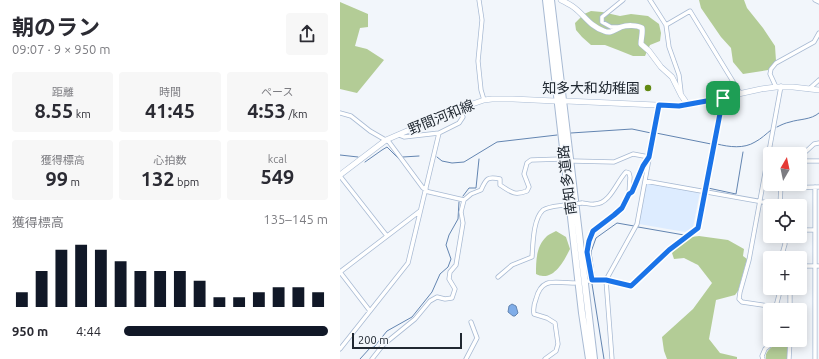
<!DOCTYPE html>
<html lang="ja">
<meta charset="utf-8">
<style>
:root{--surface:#fff;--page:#f7f7f7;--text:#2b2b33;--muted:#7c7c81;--accent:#111827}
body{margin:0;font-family:Ubuntu,"Noto Sans JP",sans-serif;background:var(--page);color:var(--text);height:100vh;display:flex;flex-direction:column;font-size:15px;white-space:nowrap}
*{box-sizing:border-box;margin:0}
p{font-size:13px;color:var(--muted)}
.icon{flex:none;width:22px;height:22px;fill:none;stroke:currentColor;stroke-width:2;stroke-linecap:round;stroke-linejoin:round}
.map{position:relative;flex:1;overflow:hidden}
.details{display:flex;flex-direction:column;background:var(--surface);width:340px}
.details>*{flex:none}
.needle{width:26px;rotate:9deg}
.tools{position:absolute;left:423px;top:147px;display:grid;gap:8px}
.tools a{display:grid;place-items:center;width:44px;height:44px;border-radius:4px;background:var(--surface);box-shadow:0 2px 10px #0003;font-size:20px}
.scale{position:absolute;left:12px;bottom:10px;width:110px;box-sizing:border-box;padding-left:4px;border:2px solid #202831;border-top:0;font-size:11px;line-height:14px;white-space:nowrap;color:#202831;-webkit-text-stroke:3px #f2f6fb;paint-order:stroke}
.pin{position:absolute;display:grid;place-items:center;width:34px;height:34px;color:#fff;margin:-17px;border-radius:8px;box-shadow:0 2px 6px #0006}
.round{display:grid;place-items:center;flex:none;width:42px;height:42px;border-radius:4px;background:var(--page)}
.head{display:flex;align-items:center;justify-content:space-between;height:68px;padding:0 12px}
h1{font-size:22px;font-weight:700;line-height:30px}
.figures{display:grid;grid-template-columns:repeat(3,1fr);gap:6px;height:68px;padding:4px 12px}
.figures div{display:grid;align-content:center;border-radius:4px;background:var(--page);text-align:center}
.figures b{font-size:20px;font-weight:700}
.figures small{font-size:11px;font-weight:400}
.figures p{font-size:11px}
.chart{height:112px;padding:8px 12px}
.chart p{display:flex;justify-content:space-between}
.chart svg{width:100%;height:72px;margin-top:4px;stroke:var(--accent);stroke-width:6}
ul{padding:0 12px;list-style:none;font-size:13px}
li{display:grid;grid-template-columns:64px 48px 1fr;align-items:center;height:30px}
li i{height:10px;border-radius:5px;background:var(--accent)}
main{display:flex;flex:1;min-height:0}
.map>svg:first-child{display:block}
.built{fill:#ddecff}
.green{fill:#b3cc96}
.water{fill:#80ade8;stroke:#6385b1}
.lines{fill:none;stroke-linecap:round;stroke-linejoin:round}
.stream{stroke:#6385b1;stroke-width:1}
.minor-casing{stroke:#a8bad3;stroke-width:5}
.secondary-casing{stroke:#a8bad3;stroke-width:6}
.motorway-casing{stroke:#a8bad3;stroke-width:8}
.minor{stroke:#fff;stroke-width:3.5}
.secondary{stroke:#fff;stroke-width:5}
.motorway{stroke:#fff;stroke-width:6}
.minor-bridge-casing{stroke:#a8bad3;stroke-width:5;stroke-linecap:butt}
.minor-bridge{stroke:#fff;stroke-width:3.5}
.route-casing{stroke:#fff;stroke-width:8}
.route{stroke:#1a73e8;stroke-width:5}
.poi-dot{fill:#618912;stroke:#f2f6fb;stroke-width:1.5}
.labels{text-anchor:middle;stroke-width:3;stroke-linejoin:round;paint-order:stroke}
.poi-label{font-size:14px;fill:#202831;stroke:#f2f6fb;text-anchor:end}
.street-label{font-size:14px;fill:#202831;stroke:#f2f6fb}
</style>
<main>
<section class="details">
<div class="head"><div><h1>朝のラン</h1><p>09:07 · 9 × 950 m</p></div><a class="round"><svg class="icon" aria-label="share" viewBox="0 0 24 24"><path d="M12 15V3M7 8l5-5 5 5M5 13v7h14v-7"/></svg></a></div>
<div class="figures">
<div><p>距離</p><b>8.55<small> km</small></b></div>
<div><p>時間</p><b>41:45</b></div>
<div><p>ペース</p><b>4:53<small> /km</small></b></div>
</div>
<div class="figures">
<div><p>獲得標高</p><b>99<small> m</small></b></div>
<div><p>心拍数</p><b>132<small> bpm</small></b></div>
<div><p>kcal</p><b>549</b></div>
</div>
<div class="chart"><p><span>獲得標高</span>135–145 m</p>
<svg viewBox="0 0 160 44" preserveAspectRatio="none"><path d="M5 44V35M15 44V22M25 44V9M35 44V6M45 44V9M55 44V16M65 44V22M75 44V22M85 44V22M95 44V28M105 44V38M115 44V38M125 44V35M135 44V32M145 44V32M155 44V35"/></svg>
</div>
<ul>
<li><b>950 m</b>4:44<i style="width:100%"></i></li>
</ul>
</section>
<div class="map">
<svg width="479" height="359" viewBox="0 0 479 359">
<rect width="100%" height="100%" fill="#f2f6fb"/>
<path class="built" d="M306,183l54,9 -7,35 -8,5 -46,-8z"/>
<path class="green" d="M359,0h45l3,8 16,20 12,18 1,15 -8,9 -25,4 -10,-12 -2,-14 -10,-11 -20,-29z
M0,2l28,12v13l-8,1 -5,18 12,3 17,11 -27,33 -17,-4z
M251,11l11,1 18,4 11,-2 17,2 11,8 2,9 -1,8 -10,4 -5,11h-12l-15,-6 -13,-5h-14l-9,-8 -6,-7 -1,-7 9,-9z
M216,231l10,6 4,12c-5,10 -14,28 -27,27 -2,0 -5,-1 -7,-2 0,-13 0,-28 11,-38 2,-2 6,-3 9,-5z
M359,236l29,4 16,9 -1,7 4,3 -9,32 -3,4 -19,5 -7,39 11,14 17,4v2h-70l-3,-8 -2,-14 31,-28 19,-26 -14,-18 -14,-7 -10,1 -2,-6 5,-7 14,-9z
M439,340h9v19h-22c-2,-9 8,-12 13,-19z"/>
<path class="water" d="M172,304l4,2 2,7 -3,3h-2l-5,-4 1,-6z"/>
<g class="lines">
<path class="stream" d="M437,127c4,-2 8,-4 13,-5 9,-3 21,-2 29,-9
M231,133l61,-4 19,4
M316,133l55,11
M377,144c12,3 27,5 38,-2 6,-3 11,-8 16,-12
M0,155l18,2
M63,157l16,-1
M97,157l5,4 10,2 12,-1 33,-20 60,-7
M25,162l17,-12 5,-3 13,13
M368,188l28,6 7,-42
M123,196l6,-8h7l3,-29
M298,227l46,8 8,-5
M254,274l-3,-22 5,-14 21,-15 17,3
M252,284l12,75
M20,359l10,-11 4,-1 13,-16 25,-14 20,-25 8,-18 8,-7 3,-8 -5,-14 3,-10 9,-16 1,-17"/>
<g class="minor-casing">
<path id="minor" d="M139,0l3,20 -4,41 3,29 3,10
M310,0l16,25 3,22 10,28 2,17
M475,0l4,2
M326,25l24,-14 50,82
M279,27h-8l-9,-5v-5l21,-17
M436,87l-6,-13 1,-5 5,-6 38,-21 5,-9
M469,89l10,-9
M0,113l11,3 19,15 19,11 34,46 3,1
M59,135l5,2 35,-4 20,-10 4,-6 -5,-8
M460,157l14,-13 5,-1
M233,161l41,1 19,-8 16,3
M460,161h19
M0,176l47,60
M305,181l135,24
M475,187v172
M440,188l39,-1
M85,191l39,9
M242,203c4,0 9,2 13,1 15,0 22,-23 31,-32l3,1 1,4 -1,17
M440,206l1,-22
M460,230h15
M441,258l4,-14 -1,-8
M460,266h19
M0,272l80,-61
M0,272l30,39
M158,277l14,-12 20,-8c1,-13 1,-38 11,-47 6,-4 16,-4 22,-5
M253,280l-6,-28 2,-11 4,-10 21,-16 8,-7 7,-14 3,-2 11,-26 5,-7
M248,281l18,-1 25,6 38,-36 28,-22 26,-131
M436,307l-34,-5 -3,-3 1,-7 9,-32 32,-174
M435,310l4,-15v-7
M450,310v-22
M0,349l68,-86 31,-130
M32,359l11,-14 32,-26 15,-18 7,-4 8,2 7,-1 3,-9 -6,-10 1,-7 6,-7 7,-42 -2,-11 3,-12 7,-6 10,-4c5,-11 6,-14 19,-11v6c11,7 14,11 27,6l2,-4 -5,-13 3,-11 4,-3 30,-1
M126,359l11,-21 -6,-16
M205,359l11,-8 2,-7 -3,-21 -8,-5 -13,-4c-1,-5 0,-10 2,-15 6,-24 21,-15 39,-16
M272,359l-6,-79 31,-56 22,-119
M423,359l-1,-3 3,-7 11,-9
M449,359l1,-19"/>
</g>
<g class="secondary-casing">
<path id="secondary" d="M221,0c4,2 8,4 11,6 12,8 17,20 32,25 7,3 10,-1 17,-4 6,-2 16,-2 21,1 1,5 -1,10 -1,16l8,7 12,16 11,10 9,18 7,10 73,-16 15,-2h17l26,3
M226,101l113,5 9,-1
M0,175l46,-35 72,-31 26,-9 8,-1h21l42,2"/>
</g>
<g class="motorway-casing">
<path id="motorway" d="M206,0l36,313 7,46
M211,0l43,359"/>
</g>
<use href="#minor" class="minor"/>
<use href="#secondary" class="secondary"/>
<use href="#motorway" class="motorway"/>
<g class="minor-bridge-casing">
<path id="minor-bridge" d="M225,205l17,-2"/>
</g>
<use href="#minor-bridge" class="minor-bridge"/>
</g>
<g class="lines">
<g class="route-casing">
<path id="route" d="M383,98l-25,130 -29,22 -38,36 -25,-6h-14l-5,-28 2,-11 4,-10 21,-16 8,-7 7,-14 3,-2 11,-26 6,-9 10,-52 20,1z"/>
</g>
<use href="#route" class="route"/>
</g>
<circle class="poi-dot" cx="308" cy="88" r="4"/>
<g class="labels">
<g class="poi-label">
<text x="300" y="93">知多大和幼稚園</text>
</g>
<g class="street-label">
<text transform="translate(101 117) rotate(-22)" y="5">野間河和線</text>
<text transform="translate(227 180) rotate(-97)" y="5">南知多道路</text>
</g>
</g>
</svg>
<div class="tools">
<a><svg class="needle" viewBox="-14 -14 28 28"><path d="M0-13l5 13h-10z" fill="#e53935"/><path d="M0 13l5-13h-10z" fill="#7c7c81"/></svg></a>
<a><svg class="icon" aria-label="locate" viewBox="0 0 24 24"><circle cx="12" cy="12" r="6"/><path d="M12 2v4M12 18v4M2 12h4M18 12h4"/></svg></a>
<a>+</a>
<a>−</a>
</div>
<div class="scale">200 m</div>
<div class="pin" style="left:383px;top:98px;background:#1e9e55"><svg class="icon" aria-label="arrive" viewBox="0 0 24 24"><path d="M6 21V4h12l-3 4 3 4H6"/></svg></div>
</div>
</main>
